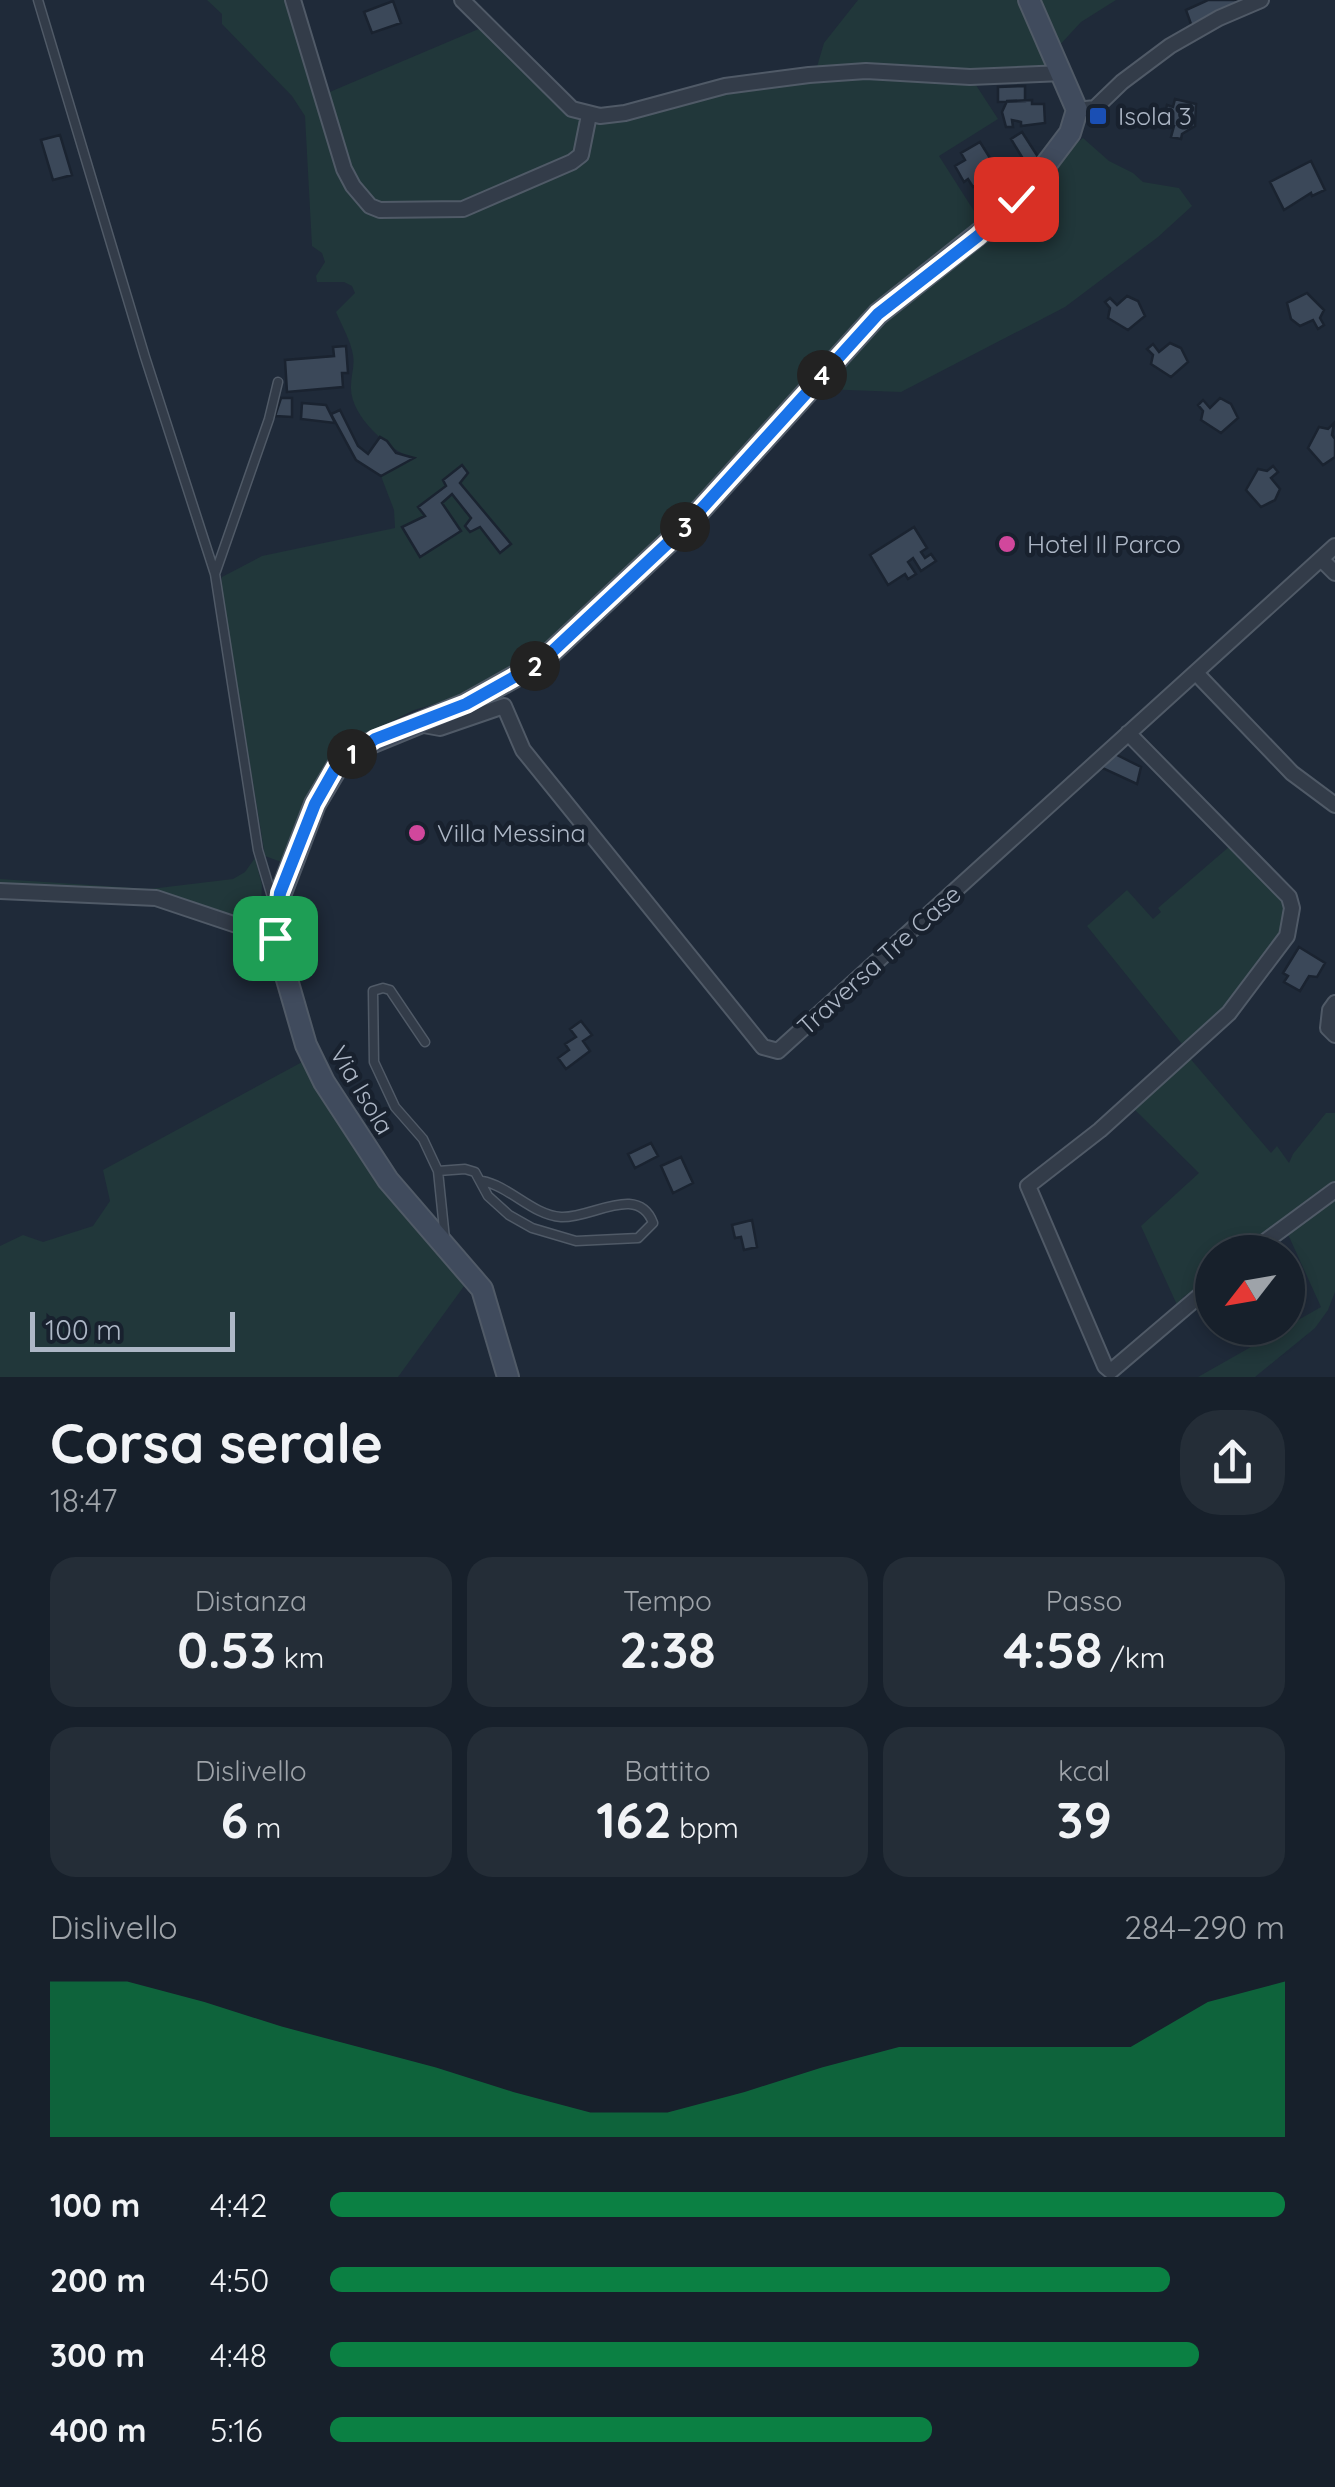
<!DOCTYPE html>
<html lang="it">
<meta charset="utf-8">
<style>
:root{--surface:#17202b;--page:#242d37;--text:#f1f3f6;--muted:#9ea3a9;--line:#363e47;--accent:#0b8043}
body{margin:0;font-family:Quicksand,sans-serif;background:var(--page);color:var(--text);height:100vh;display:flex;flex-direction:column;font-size:38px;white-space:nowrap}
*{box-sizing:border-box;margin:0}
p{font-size:32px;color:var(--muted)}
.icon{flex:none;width:55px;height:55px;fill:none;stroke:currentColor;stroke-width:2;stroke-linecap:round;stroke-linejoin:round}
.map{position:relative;height:1377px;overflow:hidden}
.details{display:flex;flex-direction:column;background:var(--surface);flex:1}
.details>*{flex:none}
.needle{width:65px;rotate:239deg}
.controls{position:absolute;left:1195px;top:1235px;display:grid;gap:20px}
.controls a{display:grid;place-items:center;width:110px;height:110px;border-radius:50%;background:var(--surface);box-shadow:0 5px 15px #0003,0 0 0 2px var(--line);font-size:50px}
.scale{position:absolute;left:30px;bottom:25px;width:205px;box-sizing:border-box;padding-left:10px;border:5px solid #adb7c6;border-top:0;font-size:28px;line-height:35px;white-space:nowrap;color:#adb7c6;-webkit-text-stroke:8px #18212e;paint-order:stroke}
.pin{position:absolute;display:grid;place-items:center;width:85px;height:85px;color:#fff;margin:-42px;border-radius:20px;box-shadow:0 5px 15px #0006}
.km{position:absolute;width:50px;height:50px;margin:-25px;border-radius:50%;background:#222;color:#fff;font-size:28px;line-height:50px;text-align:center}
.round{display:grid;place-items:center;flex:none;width:105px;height:105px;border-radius:40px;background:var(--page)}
.summary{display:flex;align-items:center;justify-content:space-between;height:170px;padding:0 50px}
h1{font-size:55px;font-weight:700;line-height:75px}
.stats{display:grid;grid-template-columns:repeat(3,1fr);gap:15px;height:170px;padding:10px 50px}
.stats div{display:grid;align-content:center;border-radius:25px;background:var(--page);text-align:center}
.stats b{font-size:50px;font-weight:700}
.stats small{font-size:28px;font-weight:400}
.stats p{font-size:28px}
.chart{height:280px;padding:20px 50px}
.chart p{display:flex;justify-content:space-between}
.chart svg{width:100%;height:180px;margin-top:10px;fill:var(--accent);opacity:.7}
ul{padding:0 50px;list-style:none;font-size:32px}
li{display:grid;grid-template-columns:160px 120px 1fr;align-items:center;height:75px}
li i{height:25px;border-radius:12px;background:var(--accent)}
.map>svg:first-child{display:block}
.green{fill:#21373a}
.building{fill:#3b4859;stroke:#1a2330;stroke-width:2.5}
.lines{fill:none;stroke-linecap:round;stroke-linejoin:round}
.lane-casing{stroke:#505a67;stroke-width:11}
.street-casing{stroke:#505a67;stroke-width:18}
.secondary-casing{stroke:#505a67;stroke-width:24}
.lane{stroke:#333c49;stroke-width:8}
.street{stroke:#333c49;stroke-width:14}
.secondary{stroke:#404b5d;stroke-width:20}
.route-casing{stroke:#fff;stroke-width:20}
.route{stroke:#1a73e8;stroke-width:12}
.transit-dot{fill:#1a4fb4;stroke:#18212e;stroke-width:4}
.hotel-dot{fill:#d1479c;stroke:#18212e;stroke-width:4}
.labels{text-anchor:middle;stroke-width:9;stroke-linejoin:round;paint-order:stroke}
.poi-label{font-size:25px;fill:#adb7c6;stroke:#18212e;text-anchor:start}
.street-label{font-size:25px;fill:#adb7c6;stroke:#18212e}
</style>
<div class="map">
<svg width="1335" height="1377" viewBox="0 0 1335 1377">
<rect width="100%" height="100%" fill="#1f2a39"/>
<path class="green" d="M207,0h82l42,152 15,34 20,25 102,2 114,-52 13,-40 151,-32 117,-13 109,3 26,40 -59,37 42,66 -424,419 -91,54 -52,15 -59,30 -71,123 -19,-7 -44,-270 1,-9 40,-21 133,-28 -1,-18 -13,-34 32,-18c-24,-7 -64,-43 -62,-72 0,-11 4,-20 2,-31 -2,-14 -12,-31 -17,-43l19,-19 -3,-7 -8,-4h-27l-1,-6 9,-14 -3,-9 -10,-7 -7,-130 -13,-20 -70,-72v-10z
M858,0h161l29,66 -3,3 -76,3 -153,-2 8,-27z
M1035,0h81l-35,22 -24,26 -5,-22z
M481,28l100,87 -6,38 -111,51 -85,-1c-34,-23 -42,-72 -54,-109z
M1083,138l26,23 24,12 10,9 36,6 13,18 -34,31 -93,70 -164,85 -80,-3 49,-57 120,-94 77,-87z
M1230,846c14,13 49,40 54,56 13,39 -72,122 -102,142l-95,-118 40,-36 26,29 8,-7 -3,-4z
M255,858l7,27 -1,22 -23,10 -71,-20 -167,-11v-7l150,10 83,-10 12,-7z
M1188,1056l83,97 6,-7 12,17 4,-9 33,-41h9v69l-88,65 -35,5v27l-14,12 -14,5 -6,11 -37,-81 58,-53 -65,-64z
M304,1061l163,221 -69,95h-398v-131l23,-11 20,7 50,-16 17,-25 -7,-31z
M1335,1196v96l-7,18 -13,18 -60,49h-57l123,-70 -35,-77z"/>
<path class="building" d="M1208,0h39l-55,27 -6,-17z
M393,1l8,22 -29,10 -8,-21z
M1025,86v15l-27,1v-15z
M1175,99l21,5 -1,22 -13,8 -1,5 -10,-2 3,-11 -11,-2 4,-19 6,2z
M1032,100v4h12l1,19 -24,3v-4l-9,-2 1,7h-7l-4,-15 5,-11z
M1022,132l18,28 -9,12 -20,-33z
M60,135l12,40 -19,5 -12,-40z
M980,142l18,29 -25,16 -5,-8 -4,3 -9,-16 10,-6 -4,-7z
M1311,161l14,29 -13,6 -1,-3 -27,17 -14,-28z
M1307,293l17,17 -4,8 4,7 -6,4 -5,-9 -13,6 -9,-7 -4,-16z
M1127,296l11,5 7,15 -17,14 -20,-12 2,-10 -5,-6 5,-4 7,7z
M1170,343l11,5 7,14 -17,15 -20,-13 2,-9 -6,-6 6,-5 6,8z
M346,346l2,27h-6l1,14 -56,5 -2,-32 49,-4 -1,-9z
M281,398h11v19l-17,-1z
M1220,398l11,6 7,14 -17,15 -20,-13 2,-9 -5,-6 5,-5 7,8z
M302,403l24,2 9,18 -34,-4z
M340,410l18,36 10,8 12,-17 7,4 9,12 18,5 -33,18 -25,-16 -25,-46z
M1334,423l-2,12 3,4v18l-12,8 -15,-17 11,-21 9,2z
M462,465l6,8 -8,10 51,61 -11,9 -20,-26 -10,5 -5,-6 6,-8 -19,-24 -10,9 19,28 -41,26 -18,-30 23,-11 -7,-9 28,-21 -3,-6z
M1273,466l5,6 -7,6 9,11 -5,11 -14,7 -15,-17 12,-21 9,2z
M914,527l13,21 -6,4 4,6 6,-4 5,7 -15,10 -8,-13 -5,4 8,12 -8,5 -3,-5 -17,11 -18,-30z
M1113,753l28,14 -4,17 -39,-18z
M1299,947l26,16 -8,14 -8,-1 -9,15 -16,-9 4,-6 -5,-3z
M581,1021l11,14 -9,6 7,10 -24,18 -8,-11 11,-8 -4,-6 11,-7 -6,-8z
M651,1143l7,13 -23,12 -7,-14z
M681,1157l12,26 -20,10 -12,-27z
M752,1220l5,27 -13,3 -3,-13 -6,1 -3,-13z"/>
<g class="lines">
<g class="lane-casing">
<path id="lane" d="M38,0l107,357 70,217 43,276 15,50
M215,574l54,-155 9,-37
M425,1042l-35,-52 -7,-2 -10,3 1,71 21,45 28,32 15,32 7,68
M438,1171l27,-2 10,3 13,24 21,19 23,13 44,13 62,-3 15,-15c-15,-40 -62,-4 -92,-6 -29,-2 -51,-31 -79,-36"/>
</g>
<g class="street-casing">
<path id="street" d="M293,0l51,169 9,17 17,20 10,4 83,-1 109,-47 9,-7 8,-40
M462,0l110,109 28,7 25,-3 100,-27 84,-11 57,-4 104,6 93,-4
M1077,110l18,-2 27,-26 48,-36 49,-28 42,-18
M1321,559l14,14
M1196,673l96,100 43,32
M418,724l22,4 64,-22 19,44 240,297 15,4 557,-505
M1128,733l161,164 3,11 -5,28 -58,77 -129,117 -72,56 77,180 6,5 101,-86
M0,891l156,7 119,40
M1335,1003l-5,7 -2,18 7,7
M1251,1252l84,-62"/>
</g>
<g class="secondary-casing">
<path id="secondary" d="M508,1377l-26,-88 -94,-109 -64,-98 -18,-37 -31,-107 6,-45 34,-89 22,-37 24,-20 105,-43 75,-42 145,-136 192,-212 116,-92 45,-48 31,-41 7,-23 -48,-110"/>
</g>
<use href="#lane" class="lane"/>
<use href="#street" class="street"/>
<use href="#secondary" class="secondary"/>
</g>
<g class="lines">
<g class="route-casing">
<path id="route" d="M275,938l5,-45 35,-89 21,-37 39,-28 91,-35 75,-42 145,-136 192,-212 100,-78 38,-37"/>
</g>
<use href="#route" class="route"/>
</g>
<rect class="transit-dot" x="1088" y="106" width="20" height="20" rx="5"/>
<g class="hotel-dot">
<circle cx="1007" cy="544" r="10"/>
<circle cx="417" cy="833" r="10"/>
</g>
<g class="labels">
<g class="poi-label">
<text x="1118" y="125">Isola 3</text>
<text x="1027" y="553">Hotel Il Parco</text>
<text x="437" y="842">Villa Messina</text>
</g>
<g class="street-label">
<text transform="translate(879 960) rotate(-42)" y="9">Traversa Tre Case</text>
<text transform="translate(362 1090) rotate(59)" y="9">Via Isola</text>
</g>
</g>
</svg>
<div class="controls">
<a><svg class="needle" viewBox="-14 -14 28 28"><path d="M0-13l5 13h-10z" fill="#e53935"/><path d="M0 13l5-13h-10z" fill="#9ea3a9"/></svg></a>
</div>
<div class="scale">100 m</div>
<div class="pin" style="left:275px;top:938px;background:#1e9e55"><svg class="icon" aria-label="arrive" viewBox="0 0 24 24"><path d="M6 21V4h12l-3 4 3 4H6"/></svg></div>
<div class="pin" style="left:1016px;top:199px;background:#d93025"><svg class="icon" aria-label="check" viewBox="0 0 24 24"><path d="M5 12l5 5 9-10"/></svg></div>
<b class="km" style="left:352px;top:754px">1</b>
<b class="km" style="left:535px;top:666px">2</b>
<b class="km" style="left:685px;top:527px">3</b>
<b class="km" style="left:822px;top:375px">4</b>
</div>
<section class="details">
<div class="summary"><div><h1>Corsa serale</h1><p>18:47</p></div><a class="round"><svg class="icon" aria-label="share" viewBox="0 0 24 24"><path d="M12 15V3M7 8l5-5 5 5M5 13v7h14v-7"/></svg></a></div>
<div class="stats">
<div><p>Distanza</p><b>0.53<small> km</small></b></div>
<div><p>Tempo</p><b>2:38</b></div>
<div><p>Passo</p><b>4:58<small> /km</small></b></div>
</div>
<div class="stats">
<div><p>Dislivello</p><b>6<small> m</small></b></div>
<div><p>Battito</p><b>162<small> bpm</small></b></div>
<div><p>kcal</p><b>39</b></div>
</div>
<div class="chart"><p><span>Dislivello</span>284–290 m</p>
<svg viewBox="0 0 160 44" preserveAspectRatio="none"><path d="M0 44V6L10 6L20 11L30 17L40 22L50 27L60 33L70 38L80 38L90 33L100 27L110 22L120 22L130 22L140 22L150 11L160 6V44z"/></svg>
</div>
<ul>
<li><b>100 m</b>4:42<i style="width:100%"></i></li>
<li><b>200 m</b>4:50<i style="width:88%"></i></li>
<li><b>300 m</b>4:48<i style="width:91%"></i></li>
<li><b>400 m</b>5:16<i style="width:63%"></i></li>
</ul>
</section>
